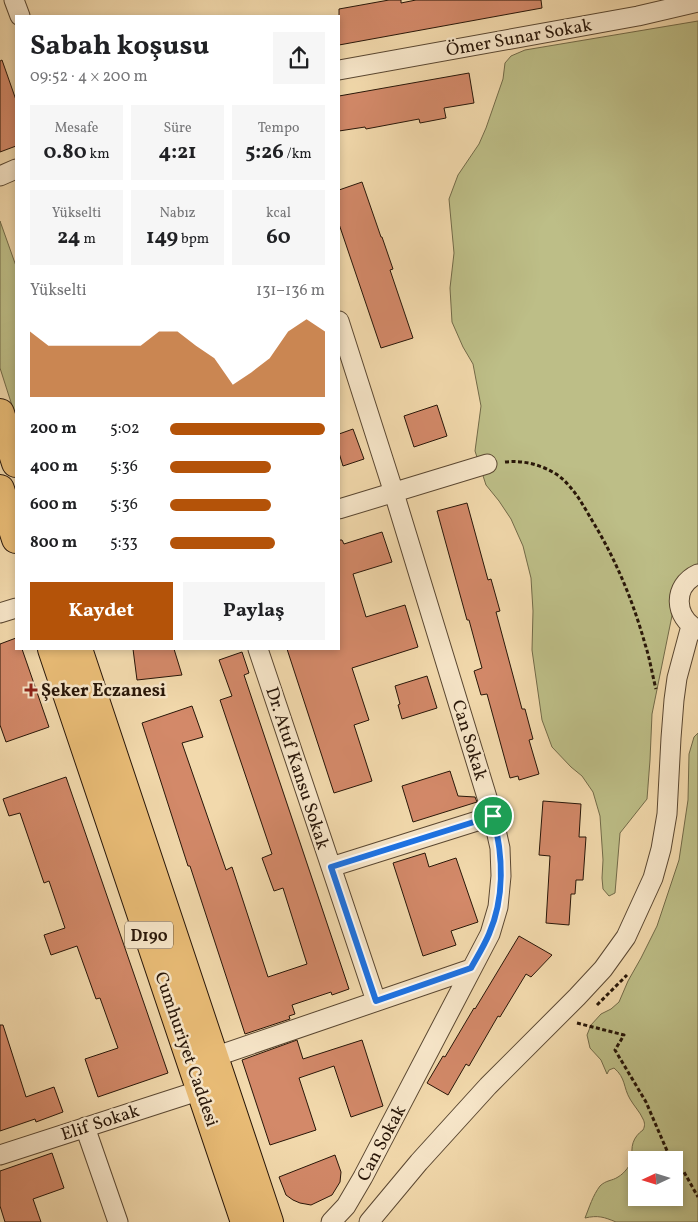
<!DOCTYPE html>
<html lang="tr">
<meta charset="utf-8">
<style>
:root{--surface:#fff;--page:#f6f6f6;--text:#202124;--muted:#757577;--accent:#b45309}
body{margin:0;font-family:Vollkorn,serif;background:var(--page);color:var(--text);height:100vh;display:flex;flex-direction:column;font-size:19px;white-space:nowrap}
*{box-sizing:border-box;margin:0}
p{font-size:16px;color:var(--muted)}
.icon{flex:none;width:28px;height:28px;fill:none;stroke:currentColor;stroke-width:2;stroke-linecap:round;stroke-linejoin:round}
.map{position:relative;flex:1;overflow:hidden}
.sheet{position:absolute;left:15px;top:15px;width:325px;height:635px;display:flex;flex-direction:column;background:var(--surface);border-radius:0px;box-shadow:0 2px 8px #0003}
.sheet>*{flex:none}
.needle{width:32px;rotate:266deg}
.controls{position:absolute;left:628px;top:1151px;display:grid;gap:10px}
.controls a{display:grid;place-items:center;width:55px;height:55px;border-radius:0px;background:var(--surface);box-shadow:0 2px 8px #0003;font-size:25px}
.pin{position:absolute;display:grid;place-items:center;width:42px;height:42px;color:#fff;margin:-21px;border:2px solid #fff;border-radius:50%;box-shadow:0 1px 5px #0007}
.round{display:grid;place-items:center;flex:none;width:52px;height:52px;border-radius:0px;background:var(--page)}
.summary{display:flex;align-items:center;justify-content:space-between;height:85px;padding:0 15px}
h1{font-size:28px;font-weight:700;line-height:38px}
.metrics{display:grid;grid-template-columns:repeat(3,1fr);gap:8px;height:85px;padding:5px 15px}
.metrics div{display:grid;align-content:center;border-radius:0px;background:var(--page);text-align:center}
.metrics b{font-size:21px;font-weight:700}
.metrics small{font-size:14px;font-weight:400}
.metrics p{font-size:14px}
.chart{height:140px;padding:10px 15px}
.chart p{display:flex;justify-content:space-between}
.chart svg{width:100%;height:90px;margin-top:5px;fill:var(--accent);opacity:.7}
.primary-button{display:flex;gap:10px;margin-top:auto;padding:10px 15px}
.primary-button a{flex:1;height:58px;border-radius:0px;background:var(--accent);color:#fff;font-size:20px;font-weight:700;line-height:58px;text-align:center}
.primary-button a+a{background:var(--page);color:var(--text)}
ul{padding:0 15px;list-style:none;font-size:16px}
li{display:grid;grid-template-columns:80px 60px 1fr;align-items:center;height:38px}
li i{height:12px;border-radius:6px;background:var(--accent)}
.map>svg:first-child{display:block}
.green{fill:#bdbe87;stroke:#726a48;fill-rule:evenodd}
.building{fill:#d38969;stroke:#281608}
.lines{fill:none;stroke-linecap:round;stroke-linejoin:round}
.minor-casing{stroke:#5a4731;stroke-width:21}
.highway-casing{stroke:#281608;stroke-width:30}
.path{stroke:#281608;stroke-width:3;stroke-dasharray:4 2.5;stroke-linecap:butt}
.minor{stroke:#f7e6c9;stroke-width:19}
.highway{stroke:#e9bc76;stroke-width:28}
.route-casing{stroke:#fff;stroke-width:10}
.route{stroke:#1a73e8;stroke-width:6}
.poi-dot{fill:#8f2418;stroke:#f7e6c9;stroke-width:2}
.labels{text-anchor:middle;stroke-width:5;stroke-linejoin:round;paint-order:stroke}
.shield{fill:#f7e6c9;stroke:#665442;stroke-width:1}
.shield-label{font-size:16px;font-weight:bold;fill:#281608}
.street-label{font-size:18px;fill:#281608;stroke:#f7e6c9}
.poi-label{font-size:18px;font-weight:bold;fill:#281608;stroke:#f7e6c9;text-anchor:start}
</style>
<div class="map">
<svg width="698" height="1222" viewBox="0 0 698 1222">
<rect width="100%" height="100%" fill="#f2d9ac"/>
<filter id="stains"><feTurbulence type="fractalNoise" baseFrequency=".004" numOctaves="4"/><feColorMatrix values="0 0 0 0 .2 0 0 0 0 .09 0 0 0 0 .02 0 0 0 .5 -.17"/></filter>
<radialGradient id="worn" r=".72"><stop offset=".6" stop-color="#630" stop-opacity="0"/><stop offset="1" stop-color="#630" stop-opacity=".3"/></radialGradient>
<path class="green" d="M698,21v553l-21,17 -25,123 -2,46 -3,39 -27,34 -5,60 -6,3 -6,-7 -1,-11 1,-18 -3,-44 -7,-24 -11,-16 -11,-9 -19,-20 -10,-27 -10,-70 1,-39 -2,-33 -8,-32 -12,-27 -12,-18 -13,-16 -11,-34 6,-45 -8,-42 -10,-17 -11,-25 -2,-34 4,-35 -5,-54 9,-24 21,-31 7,-16 17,-49 2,-16 6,-7 14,-6z
M0,221l16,45v152l-16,-50z
M698,733v489h-82c-12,-5 -18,-7 -31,-4 4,-10 8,-23 15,-32 6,-6 12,-5 18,-9 7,-4 12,-12 15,-18 -3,-12 0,-22 10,-29 2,-4 2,-7 0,-11 -3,-7 -9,-13 -13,-20 -7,-12 -4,-21 -16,-31l-5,2 -2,4 -6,-14 -11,-12 -3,-13 4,-10 10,-11 10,-5 8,-7 9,-21 13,-23 16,-32 22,-66 9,-60 1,-46 5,-17zM636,1160h38v38h-38z"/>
<path class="building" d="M389,0h12v3l15,-3h125l1,8 -203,37v-36z
M2,60l14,40v46l-16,6v-91z
M469,73l5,30 -30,5 2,10 -26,5 -1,-4 -53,10 -1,-2 -26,4v-35z
M362,182l19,55h1l11,32 -3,1 23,68 -32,10 -42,-124v-34z
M437,405l10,31 -33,11 -10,-31z
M353,429l11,30 -21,7 -4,-13v-19z
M467,503l21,77 3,-1 9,32 -4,1 26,97h3l8,30 -4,1 10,34 -20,6 -1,-4 -8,2 -23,-84 -6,1 -7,-24 8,-3 -13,-48h-2l-30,-109z
M382,532l10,30 -39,12 13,43 39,-12 13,42 -66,21 17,52 -15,5 18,56 -38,12 -47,-144h52v-109h3l2,4z
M16,638v11h6l27,78 -43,15 -6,-17v-81z
M133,649h41l8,26 -45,5z
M242,652l7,21 -5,2 105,314 -17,6 -1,-3 -39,13 3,9 -6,2 1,3 -45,15 -55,-168h-2l-46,-143 50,-17 11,31 -21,6 44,127 6,-3 36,110 39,-13 -24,-76 -9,3 -12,-33 10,-4 -52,-154 12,-4 -13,-36z
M427,676l10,32 -35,11 -4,-14 2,-1 -5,-18z
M450,771l8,25 17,1 2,5 -64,20 -11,-36z
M66,777l102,296 -70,24 -13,-38 33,-11 -18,-50 -4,1 -19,-53 -26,9 -7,-20 21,-7 -16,-47 -5,2 -24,-70 -11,3 -6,-17z
M543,801l38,3 -2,33h7l-3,43h-7l-1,14h-4l-2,31 -23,-2 4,-67 -11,-1z
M425,853l4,14 27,-9 22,64 -27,9 5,14 -33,11 -30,-93z
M519,936l33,19 -21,22 -5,-3 -26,43 -2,-1 -29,50 -3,-2 -18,31 -21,-12 16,-27 2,1 29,-49 1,1z
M0,1025h3l23,72 28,-10 9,25 -27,10 -1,-3 -35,12z
M297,1040l6,19 59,-19 21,66 -32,11 -17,-51 -35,12 17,52 -46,15 -28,-85z
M52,1153l12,35 -31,11 8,23h-36l-5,-16v-35z
M335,1155l6,17 -1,10 -8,13 -21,10 -11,-2 -7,-3 -7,-5 -7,-18z"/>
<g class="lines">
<g class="minor-casing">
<path id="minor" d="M14,0l6,16
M339,70l299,-54 60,-14
M0,176l16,-7
M339,509l148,-45
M698,574c-26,12 -24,43 0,56
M0,613l16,-5
M258,649l118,352
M331,867l162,-51
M214,1057l257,-88
M85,1127l33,95
M0,1155l201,-65
M331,1222l15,-16 17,-29 127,-243 8,-27 3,-31 -1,-28 -7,-31 -99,-324 -55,-172
M369,1222l50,-60 69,-76 89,-89 26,-28 23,-32 27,-59 8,-29 6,-35 4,-76 3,-38 3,-22 14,-52"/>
</g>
<g class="highway-casing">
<path id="highway" d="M0,413l16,50
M0,489l16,50
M52,649l193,573
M78,649l191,573"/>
</g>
<path class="path" d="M505,462c19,-2 38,3 54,14 15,12 24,29 34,46 23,38 40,79 52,122 5,15 7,30 11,45
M597,1005l30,-30
M577,1023l47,12 -9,15 31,52 25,58
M674,1164l10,8 14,25"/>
<use href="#minor" class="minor"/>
<use href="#highway" class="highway"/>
</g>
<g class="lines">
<g class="route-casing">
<path id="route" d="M493,816c10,38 12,81 -4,118 -5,12 -12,23 -18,34l-95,33 -45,-134z"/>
</g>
<use href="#route" class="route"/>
</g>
<path class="poi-dot" d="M28.5 682.5h5v5h5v5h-5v5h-5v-5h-5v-5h5z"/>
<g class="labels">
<rect class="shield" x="125" y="921.5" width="48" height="27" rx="4"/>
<g class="shield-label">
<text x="149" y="941">D190</text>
</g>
<g class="street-label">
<text transform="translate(519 37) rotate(-10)" y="6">Ömer Sunar Sokak</text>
<text transform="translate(470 740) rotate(73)" y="6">Can Sokak</text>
<text transform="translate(298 768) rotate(72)" y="6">Dr. Atuf Kansu Sokak</text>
<text transform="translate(187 1049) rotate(71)" y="6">Cumhuriyet Caddesi</text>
<text transform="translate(100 1122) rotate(-18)" y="6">Elif Sokak</text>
<text transform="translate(381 1143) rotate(-62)" y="6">Can Sokak</text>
</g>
<g class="poi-label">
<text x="41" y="696">Şeker Eczanesi</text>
</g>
</g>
<rect width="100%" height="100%" filter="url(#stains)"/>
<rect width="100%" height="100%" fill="url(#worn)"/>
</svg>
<div class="controls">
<a><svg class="needle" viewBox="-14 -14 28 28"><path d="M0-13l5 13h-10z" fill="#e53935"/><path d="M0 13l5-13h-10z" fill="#757577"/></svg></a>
</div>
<div class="pin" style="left:493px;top:816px;background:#1e9e55"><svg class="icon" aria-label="arrive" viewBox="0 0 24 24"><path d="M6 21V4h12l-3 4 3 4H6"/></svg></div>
<section class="sheet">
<div class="summary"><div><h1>Sabah koşusu</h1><p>09:52 · 4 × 200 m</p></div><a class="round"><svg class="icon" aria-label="share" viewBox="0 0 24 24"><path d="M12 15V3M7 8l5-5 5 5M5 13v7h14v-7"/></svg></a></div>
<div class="metrics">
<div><p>Mesafe</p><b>0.80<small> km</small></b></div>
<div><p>Süre</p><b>4:21</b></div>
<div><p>Tempo</p><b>5:26<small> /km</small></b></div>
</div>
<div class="metrics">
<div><p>Yükselti</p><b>24<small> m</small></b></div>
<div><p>Nabız</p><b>149<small> bpm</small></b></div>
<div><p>kcal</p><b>60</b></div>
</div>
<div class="chart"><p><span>Yükselti</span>131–136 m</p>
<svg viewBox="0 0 160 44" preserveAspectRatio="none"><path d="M0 44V12L10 19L20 19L30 19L40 19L50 19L60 19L70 12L80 12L90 19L100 25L110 38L120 32L130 25L140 12L150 6L160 12V44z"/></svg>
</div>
<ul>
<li><b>200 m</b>5:02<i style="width:100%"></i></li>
<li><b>400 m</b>5:36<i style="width:65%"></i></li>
<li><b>600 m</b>5:36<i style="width:65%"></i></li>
<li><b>800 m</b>5:33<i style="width:68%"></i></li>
</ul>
<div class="primary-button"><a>Kaydet</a><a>Paylaş</a></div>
</section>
</div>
